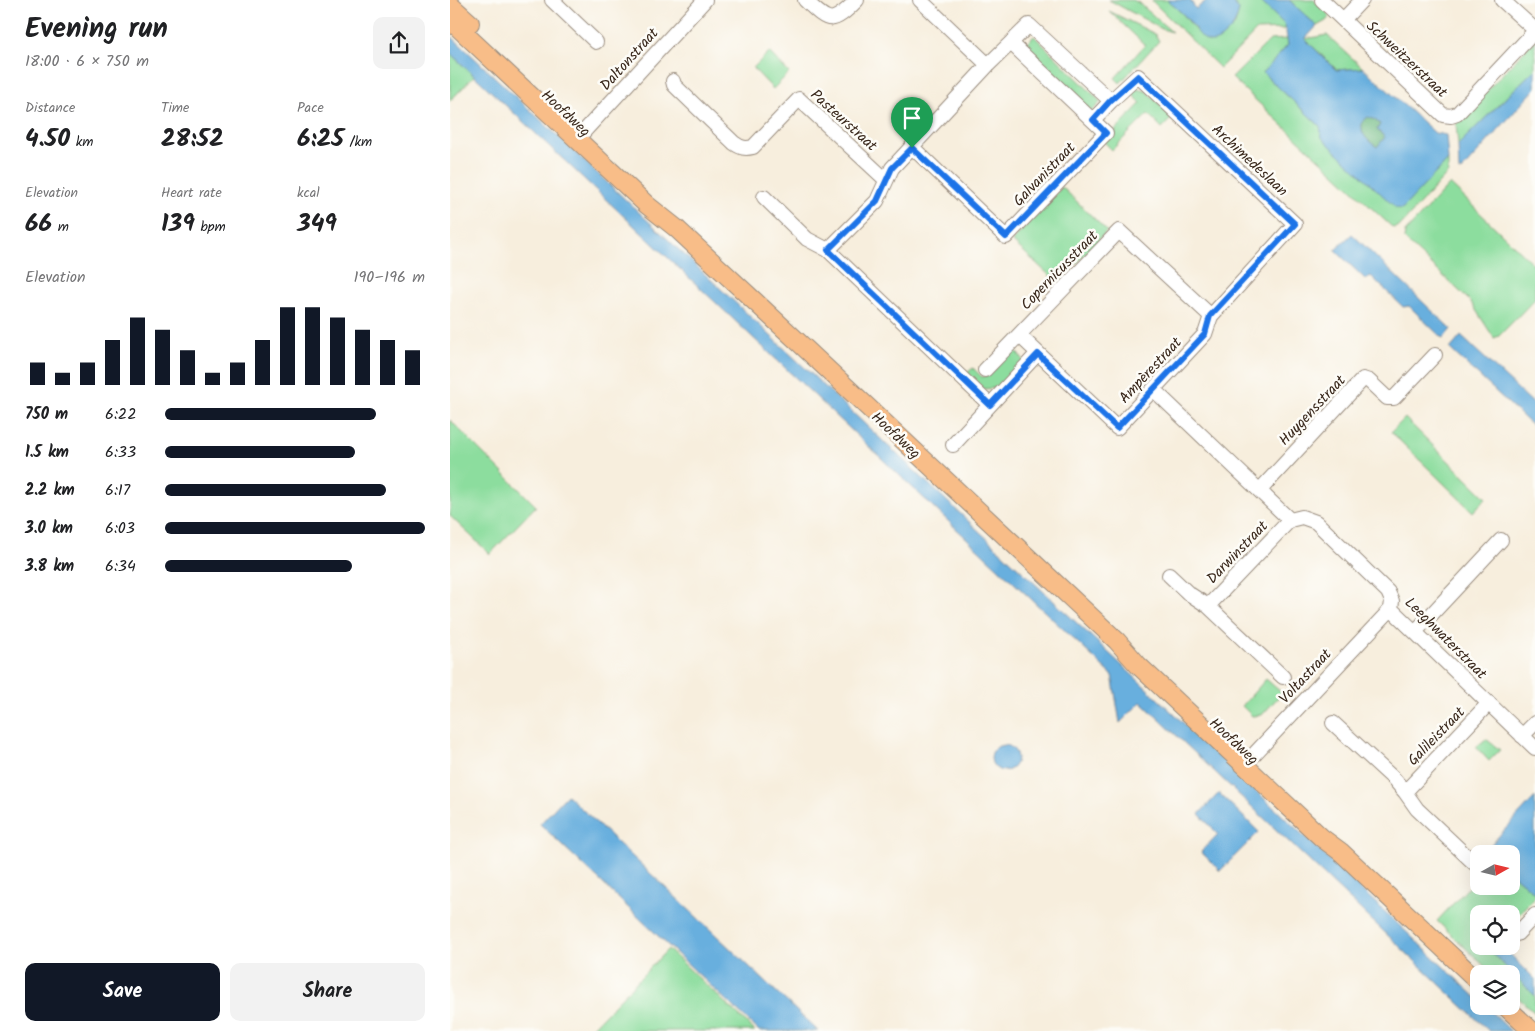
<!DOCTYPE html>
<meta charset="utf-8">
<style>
:root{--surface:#fff;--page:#f2f2f2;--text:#202124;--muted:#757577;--accent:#111827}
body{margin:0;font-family:Kalam,sans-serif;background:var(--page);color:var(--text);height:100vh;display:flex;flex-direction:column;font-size:19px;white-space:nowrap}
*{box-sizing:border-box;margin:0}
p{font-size:16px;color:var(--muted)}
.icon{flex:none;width:28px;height:28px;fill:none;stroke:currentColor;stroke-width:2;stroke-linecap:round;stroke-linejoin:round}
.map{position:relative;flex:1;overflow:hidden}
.panel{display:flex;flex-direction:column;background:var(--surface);width:450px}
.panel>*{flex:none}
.needle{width:32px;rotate:82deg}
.buttons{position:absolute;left:1020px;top:845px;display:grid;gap:10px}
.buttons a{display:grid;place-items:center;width:50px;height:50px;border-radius:10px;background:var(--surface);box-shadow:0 5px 20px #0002;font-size:25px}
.pin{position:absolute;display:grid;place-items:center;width:42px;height:42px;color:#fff;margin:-51px -21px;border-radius:50% 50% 50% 0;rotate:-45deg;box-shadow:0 0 5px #0007}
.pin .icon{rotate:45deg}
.round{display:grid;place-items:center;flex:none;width:52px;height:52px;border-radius:10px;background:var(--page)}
.overview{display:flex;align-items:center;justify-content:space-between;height:85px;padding:0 25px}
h1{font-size:28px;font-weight:800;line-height:38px}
.metrics{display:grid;grid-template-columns:repeat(3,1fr);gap:8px;height:85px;padding:5px 25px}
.metrics div{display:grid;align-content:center}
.metrics b{font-size:25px;font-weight:800}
.metrics small{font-size:14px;font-weight:400}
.metrics p{font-size:14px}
.chart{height:140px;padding:10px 25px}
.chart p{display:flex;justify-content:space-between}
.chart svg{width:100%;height:90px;margin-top:5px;stroke:var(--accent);stroke-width:6}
.action{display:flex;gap:10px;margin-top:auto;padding:10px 25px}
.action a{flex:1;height:58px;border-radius:10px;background:var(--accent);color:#fff;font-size:20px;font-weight:800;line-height:58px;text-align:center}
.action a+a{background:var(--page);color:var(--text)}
ul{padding:0 25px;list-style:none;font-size:16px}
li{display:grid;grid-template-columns:80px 60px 1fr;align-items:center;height:38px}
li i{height:12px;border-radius:6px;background:var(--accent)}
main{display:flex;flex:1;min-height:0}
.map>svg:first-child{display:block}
.green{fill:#8cdd9e;stroke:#64845e}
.forest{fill:#71bc85;stroke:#567352}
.water{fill:#67afde;stroke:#516c7e;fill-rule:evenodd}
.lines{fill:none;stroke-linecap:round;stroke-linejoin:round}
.minor-casing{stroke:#998c7e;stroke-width:16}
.major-casing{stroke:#998c7e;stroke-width:20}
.minor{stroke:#fff;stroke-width:14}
.major{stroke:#f8bd88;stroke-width:18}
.route-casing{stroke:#fff;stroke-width:10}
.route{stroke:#1a73e8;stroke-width:6}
.labels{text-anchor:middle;stroke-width:5;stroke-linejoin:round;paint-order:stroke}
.street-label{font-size:15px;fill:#3b2a1e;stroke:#fdfcf7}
</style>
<main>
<section class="panel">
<div class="overview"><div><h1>Evening run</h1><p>18:00 · 6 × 750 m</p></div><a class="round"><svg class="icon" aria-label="share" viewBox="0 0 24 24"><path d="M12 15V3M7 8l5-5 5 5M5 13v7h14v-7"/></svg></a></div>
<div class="metrics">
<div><p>Distance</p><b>4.50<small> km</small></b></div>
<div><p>Time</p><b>28:52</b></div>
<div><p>Pace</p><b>6:25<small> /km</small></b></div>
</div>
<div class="metrics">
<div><p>Elevation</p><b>66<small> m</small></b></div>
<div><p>Heart rate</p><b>139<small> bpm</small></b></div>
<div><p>kcal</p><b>349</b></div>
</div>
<div class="chart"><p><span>Elevation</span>190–196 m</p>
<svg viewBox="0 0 160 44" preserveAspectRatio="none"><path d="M5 44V33M15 44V38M25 44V33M35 44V22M45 44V11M55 44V17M65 44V27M75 44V38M85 44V33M95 44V22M105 44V6M115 44V6M125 44V11M135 44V17M145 44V22M155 44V27"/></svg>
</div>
<ul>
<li><b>750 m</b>6:22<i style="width:81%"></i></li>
<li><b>1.5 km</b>6:33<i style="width:73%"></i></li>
<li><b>2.2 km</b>6:17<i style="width:85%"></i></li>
<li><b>3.0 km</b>6:03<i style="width:100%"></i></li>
<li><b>3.8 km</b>6:34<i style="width:72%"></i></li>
</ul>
<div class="action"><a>Save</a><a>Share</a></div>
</section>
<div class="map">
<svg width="1085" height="1031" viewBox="0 0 1085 1031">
<rect width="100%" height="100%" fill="#fdfcf7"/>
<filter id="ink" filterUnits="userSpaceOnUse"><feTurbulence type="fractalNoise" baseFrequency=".02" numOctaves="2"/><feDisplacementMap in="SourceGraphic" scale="10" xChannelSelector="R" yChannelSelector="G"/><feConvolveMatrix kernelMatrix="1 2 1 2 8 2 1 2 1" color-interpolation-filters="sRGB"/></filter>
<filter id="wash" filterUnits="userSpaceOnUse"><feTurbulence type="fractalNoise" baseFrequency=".0096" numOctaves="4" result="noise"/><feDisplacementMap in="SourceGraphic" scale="20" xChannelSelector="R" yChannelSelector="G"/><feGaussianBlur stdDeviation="1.12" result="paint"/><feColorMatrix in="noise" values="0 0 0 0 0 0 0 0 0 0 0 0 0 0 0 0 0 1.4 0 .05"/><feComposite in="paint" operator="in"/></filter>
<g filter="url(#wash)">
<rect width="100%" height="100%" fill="#f7eedd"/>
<path class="green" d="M659,0h24l6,3 33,29 -10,-3z
M701,0h16l16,14 12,16 33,2 7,-7 4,-15 -7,-10h27l27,25v4l-29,1 -37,38z
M839,0h25l16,16 -4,5 -9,5z
M659,11l46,23 4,7 -39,42 -5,-5 30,-33z
M877,35l36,33 -26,2 -32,-31z
M584,36l67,66 -10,10 -67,-66z
M837,39l1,6 -25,28 57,53 82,82 46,-48v13l-48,53 -7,2 -161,-150 38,-38z
M1085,39v30l-77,76 -2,-21z
M319,52l20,21 -16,16 -20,-21z
M0,53l24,23 -24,25z
M686,89l10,2 27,26 -11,11 -14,-14 -36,36 -8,-8 37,-39 -10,-10z
M1000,184l85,82v33l-36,37 -5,2 -24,-37 -66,-62 1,-7z
M612,187l45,44 -49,52 -46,-42z
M563,349l12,12 -27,27 -15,1 -17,-15 7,-6 9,9 7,-2z
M955,418l81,80 -13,14 -82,-80z
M0,420l86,86 -46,48 -40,-38z
M816,679l16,14 -20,22 -10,1 -10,-10z
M1036,739l14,11 -11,11 -13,-14z
M1061,873l24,20v3l-24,27v-9h-32v32h11l-2,3 47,47v17l-24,-22v-17h-18l-56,-53 42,-45v10h32z
M218,949l87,82h-166z"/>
<path class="forest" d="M918,117l7,3 5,5 -3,5 8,7 -8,10c-11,-7 -17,-12 -15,-25z"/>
<path class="water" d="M717,0h23l6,9 11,-9h25l7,10c-3,12 -4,15 -13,24 -18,18 -25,2 -36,-12 -6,-8 -15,-15 -23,-22z
M809,0h30l28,26 -12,13 31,31 27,-2 72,65 11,2 2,25 -46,49 -6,-1 -74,-70 -2,-12 -57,-53 25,-28 -3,-20zM918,117l7,3 5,4 -3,6 8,7 -8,10c-10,-7 -17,-13 -15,-25z
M0,35l1029,965v6h6l26,25h-22l-348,-329 -21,21 -8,-48 -662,-622z
M1085,69v20l-73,81 -3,1 -1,-26z
M902,234l99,95 -8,10 -34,-33 -6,1 -32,-31 -6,3 -30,-29z
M1011,336l74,69v23l-85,-79z
M541 758a13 13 0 1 1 26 0a13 13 0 1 1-26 0Z
M769,793l40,39 -39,39 -19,-19 17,-18 -19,-20z
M117,795l251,236h-59l-29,-27 -190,-180z
M1085,797v96l-24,-20v-19h-23l-3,-3z
M1040,946h12l33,33v17l-47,-47z"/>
</g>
<g filter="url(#ink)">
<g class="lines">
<g class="minor-casing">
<path id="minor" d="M102,0l44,42
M355,0c25,24 27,25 52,0
M470,0l68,65 41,-40 82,76
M872,0l121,115 8,1 6,-2 78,-83
M1052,0l33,30
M893,20l19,-20
M223,81l1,4 60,58c7,5 11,6 19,4l46,-48 87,81
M127,139l128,-139
M462,147l94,90 95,-99 5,-5 -95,-90
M314,197l43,42 21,11 162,155
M378,250l49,-49 15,-33 96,-103
M569,335l98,93 88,-94 6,-18 84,-92 -157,-148 -27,25 -18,19
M535,370l134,-139 92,85
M704,390l136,130 12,-3 14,5 72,70 4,9 -1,8 144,139
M503,445l85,-92
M810,490l103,-111 6,2 18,17h7l41,-43
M719,575l19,18 20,13 75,71
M758,606l82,-86
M965,632l86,-92
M883,723l61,56 11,13 12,17 57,54
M1072,736l13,-13
M794,765l147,-156
M955,792l84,-89
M1067,934l18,-19"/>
</g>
<g class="major-casing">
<path id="major" d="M0,5l20,18
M0,20l197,185 29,23 116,108 325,305 21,24 184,173 19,14 138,130
M1055,1006l27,25"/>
</g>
<use href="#minor" class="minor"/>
<use href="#major" class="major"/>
</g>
</g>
<g class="lines" filter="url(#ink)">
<g class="route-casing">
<path id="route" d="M688,76l157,148 -85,92 -5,18 -88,94 -79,-74 -48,51 -162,-155 49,-49 15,-33 20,-20 94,89 100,-104 -13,-13 17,-19z"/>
</g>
<use href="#route" class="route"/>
</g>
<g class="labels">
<g class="street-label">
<text transform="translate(179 59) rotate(-48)" y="5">Daltonstraat</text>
<text transform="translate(957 59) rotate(43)" y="5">Schweitzerstraat</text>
<text transform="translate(116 113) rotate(43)" y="5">Hoofdweg</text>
<text transform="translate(394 120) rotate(42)" y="5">Pasteurstraat</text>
<text transform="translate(800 160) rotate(43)" y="5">Archimedeslaan</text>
<text transform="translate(594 174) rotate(-46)" y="5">Galvanistraat</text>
<text transform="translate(609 270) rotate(-46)" y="5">Copernicusstraat</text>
<text transform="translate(700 370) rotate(-47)" y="5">Ampèrestraat</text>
<text transform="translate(862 410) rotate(-47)" y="5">Huygensstraat</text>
<text transform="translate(446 435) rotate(43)" y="5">Hoofdweg</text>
<text transform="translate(787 552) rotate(-46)" y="5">Darwinstraat</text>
<text transform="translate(996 638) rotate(45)" y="5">Leeghwaterstraat</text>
<text transform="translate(855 676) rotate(-47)" y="5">Voltastraat</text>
<text transform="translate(986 736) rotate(-46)" y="5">Galileistraat</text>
<text transform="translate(784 741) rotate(43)" y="5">Hoofdweg</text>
</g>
</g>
</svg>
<div class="buttons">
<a><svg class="needle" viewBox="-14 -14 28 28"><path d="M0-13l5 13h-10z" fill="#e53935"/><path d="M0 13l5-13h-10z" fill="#757577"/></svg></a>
<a><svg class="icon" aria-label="locate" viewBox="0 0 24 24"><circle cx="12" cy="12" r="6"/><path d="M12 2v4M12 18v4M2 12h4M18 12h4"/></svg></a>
<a><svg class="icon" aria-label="layers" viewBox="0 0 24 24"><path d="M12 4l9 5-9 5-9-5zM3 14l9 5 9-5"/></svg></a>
</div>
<div class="pin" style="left:462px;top:148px;background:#1e9e55"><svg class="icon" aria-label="arrive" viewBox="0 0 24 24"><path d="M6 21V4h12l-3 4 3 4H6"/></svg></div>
</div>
</main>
